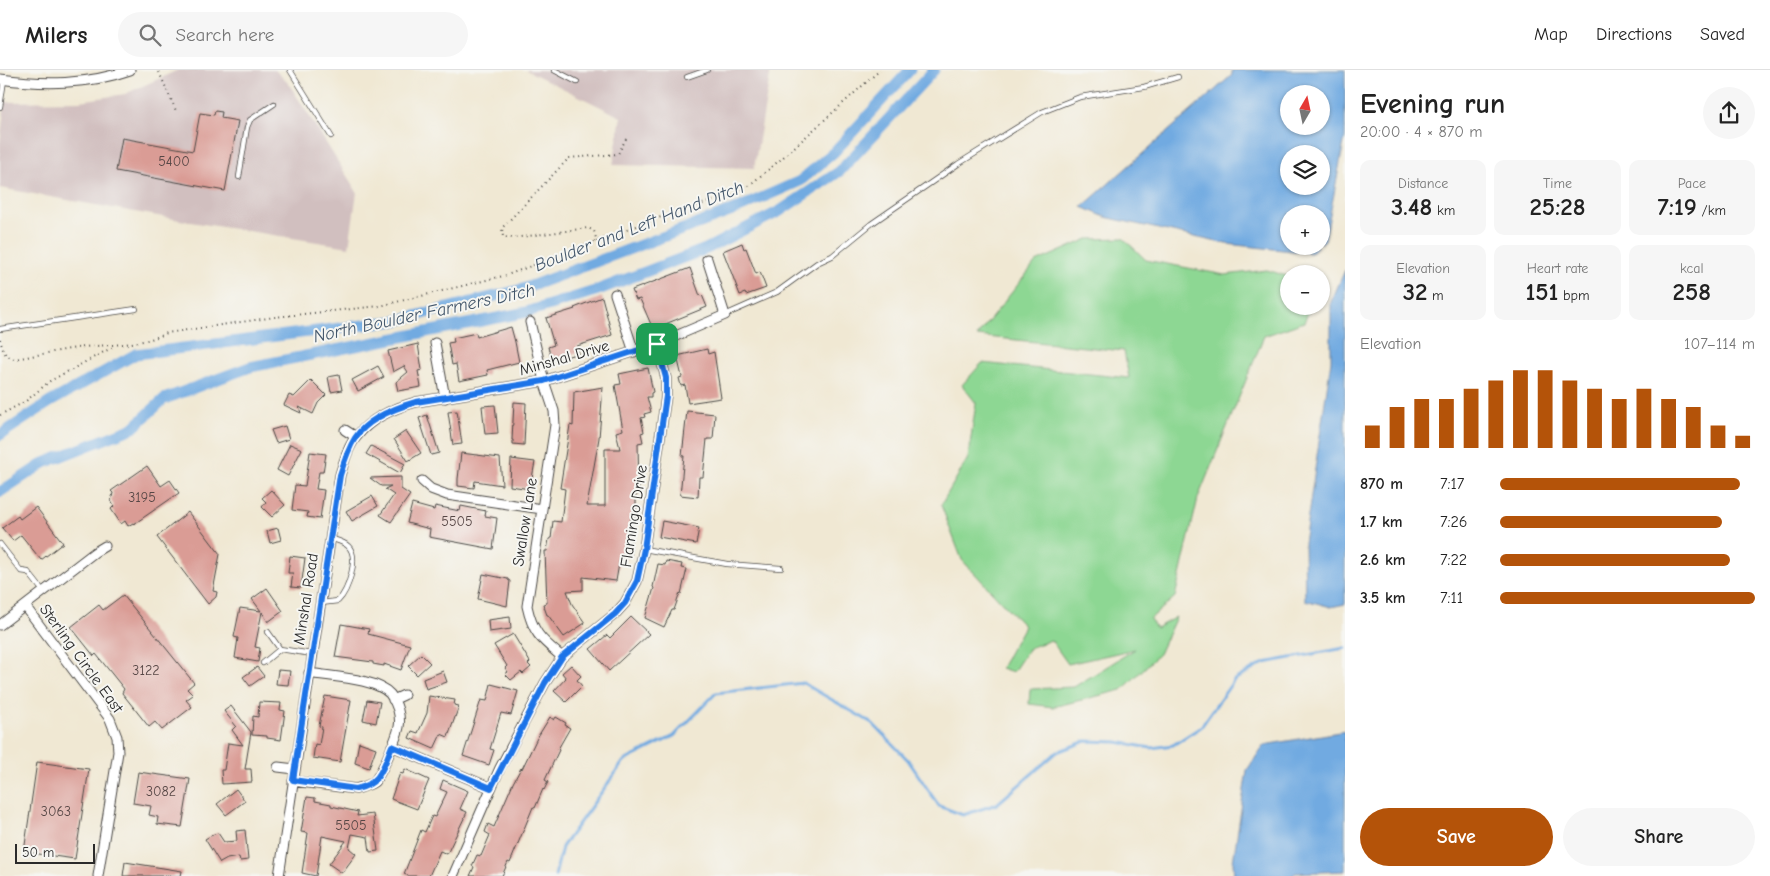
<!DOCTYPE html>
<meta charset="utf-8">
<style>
:root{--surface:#fff;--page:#f6f6f6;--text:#222;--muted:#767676;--line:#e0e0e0;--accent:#b45309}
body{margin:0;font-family:"Comic Neue",sans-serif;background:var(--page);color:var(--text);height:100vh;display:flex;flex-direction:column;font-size:19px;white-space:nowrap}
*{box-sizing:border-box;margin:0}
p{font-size:16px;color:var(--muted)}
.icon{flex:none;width:28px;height:28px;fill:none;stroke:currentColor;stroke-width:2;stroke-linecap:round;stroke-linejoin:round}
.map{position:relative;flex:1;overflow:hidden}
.details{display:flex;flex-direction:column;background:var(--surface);width:425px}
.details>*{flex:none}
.needle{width:32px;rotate:9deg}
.fabs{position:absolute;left:1280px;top:15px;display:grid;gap:10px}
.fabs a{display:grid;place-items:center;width:50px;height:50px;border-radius:50%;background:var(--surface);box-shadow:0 1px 4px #0004;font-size:25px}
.scale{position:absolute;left:15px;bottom:12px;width:80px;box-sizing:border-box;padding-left:5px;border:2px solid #2b2b2b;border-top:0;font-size:14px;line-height:18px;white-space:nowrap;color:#2b2b2b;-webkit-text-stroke:4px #f6f6f2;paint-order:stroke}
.pin{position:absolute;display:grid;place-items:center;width:42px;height:42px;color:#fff;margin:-21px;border-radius:10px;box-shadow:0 2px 8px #0006}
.round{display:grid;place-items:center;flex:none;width:52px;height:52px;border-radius:26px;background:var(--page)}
.headline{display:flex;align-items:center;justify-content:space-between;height:85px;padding:0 15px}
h1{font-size:28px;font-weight:600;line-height:38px}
.metrics{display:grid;grid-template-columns:repeat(3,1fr);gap:8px;height:85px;padding:5px 15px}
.metrics div{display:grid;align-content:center;border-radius:10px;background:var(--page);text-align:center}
.metrics b{font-size:25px;font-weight:600}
.metrics small{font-size:14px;font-weight:400}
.metrics p{font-size:14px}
.chart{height:140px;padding:10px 15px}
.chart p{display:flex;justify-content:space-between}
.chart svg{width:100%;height:90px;margin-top:5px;stroke:var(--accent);stroke-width:6}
.button{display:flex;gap:10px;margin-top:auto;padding:10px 15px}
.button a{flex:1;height:58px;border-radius:30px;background:var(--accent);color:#fff;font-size:20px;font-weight:600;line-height:58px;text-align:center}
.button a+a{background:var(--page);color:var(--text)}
ul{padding:0 15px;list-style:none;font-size:16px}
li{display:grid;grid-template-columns:80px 60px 1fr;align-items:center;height:38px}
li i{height:12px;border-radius:6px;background:var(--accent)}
header{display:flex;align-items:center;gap:30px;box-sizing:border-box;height:70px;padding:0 25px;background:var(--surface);border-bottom:1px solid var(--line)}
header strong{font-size:24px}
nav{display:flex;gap:28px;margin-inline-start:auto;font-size:18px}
.search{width:350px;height:45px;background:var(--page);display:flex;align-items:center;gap:12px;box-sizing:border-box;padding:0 18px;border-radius:28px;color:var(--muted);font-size:19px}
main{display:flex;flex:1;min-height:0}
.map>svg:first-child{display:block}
.industrial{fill:#d1bfbf}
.green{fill:#8dd793;stroke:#5c815f}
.water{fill:#71aae1;stroke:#4e6a86;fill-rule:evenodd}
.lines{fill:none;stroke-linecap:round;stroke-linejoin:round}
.stream{stroke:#71aae1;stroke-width:3}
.canal{stroke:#71aae1;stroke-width:11}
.building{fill:#da9c95}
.service-casing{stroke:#494744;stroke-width:6}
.minor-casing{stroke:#494744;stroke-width:11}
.path{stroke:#494744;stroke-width:2;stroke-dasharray:1 4;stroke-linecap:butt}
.service{stroke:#fff;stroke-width:4.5}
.minor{stroke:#fff;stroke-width:9}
.route-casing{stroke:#fff;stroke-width:10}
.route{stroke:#1a73e8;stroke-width:6}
.labels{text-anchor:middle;stroke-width:4;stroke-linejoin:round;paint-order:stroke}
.number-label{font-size:14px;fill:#574746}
.street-label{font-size:16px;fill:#2b2b2b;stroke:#f6f6f2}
.water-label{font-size:18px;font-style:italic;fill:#44576b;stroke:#f6f6f2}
</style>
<header>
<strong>Milers</strong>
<div class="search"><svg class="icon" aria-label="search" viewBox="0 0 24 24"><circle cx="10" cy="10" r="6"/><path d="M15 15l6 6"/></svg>Search here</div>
<nav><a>Map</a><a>Directions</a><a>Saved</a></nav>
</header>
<main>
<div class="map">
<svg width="1345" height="806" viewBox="0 0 1345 806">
<rect width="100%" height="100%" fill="#f6f6f2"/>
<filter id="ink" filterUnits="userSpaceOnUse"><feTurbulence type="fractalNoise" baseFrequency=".02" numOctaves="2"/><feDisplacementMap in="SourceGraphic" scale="10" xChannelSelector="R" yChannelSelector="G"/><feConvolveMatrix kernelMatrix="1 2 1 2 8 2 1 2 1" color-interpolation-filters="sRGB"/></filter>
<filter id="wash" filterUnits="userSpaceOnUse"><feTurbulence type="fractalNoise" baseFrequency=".0096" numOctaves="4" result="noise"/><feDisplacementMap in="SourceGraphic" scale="20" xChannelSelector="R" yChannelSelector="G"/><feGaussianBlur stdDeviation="1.12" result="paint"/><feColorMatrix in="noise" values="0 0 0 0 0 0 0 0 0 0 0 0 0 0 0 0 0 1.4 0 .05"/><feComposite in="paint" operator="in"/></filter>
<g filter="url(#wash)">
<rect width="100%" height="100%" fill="#f0e8d3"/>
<path class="industrial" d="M178,0h97l14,14 68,108 -8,55 -152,-24 -197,-35v-45l5,-41 75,-1 45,-7z
M526,0h245l-17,98 -141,-3 8,-48z"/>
<path class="green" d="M1123,168l23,22 79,15 42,-5 20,6 -4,16 6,3v11h22l-7,16 -40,14 -66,162 -23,99 -25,22 6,9 20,-11 -17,37 -37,36 -69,17 -24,-3 1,-15 44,-2 61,-38 -67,15 -17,-24 -22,8 -16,24 -12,-4 23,-42 -62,-66 -21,-55 27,-47 8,-55 -14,-18 20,-22 147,15 -5,-27 -147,-15 59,-74 52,-23z"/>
<path class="water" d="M1232,0h113v67l-20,103 -4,4v-30h-32v32h29l-7,7 -85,-9 -121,-27 -23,-10 150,-132zM1289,24h32v32h-32zM1289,84h32v32h-32z
M1345,200v334l-14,3 -26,-7 -1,-57 27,-182v-59z
M1345,661v140l-50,2 -2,3h-59l-1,-14 14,-92 17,-25z"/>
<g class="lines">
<path class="stream" d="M555,806l7,-29 62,-86 50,-25 42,-43 87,-10 69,40 36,37 31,46 24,9 34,-11 60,-52 29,-11 31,1 34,6 22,-3 28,-18 33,-47 30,-17 81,-15"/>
<path class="canal" d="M0,365l50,-33 86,-48 259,-33 128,-32 209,-78 68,-30 34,-29 76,-82
M0,422l44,-29 89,-35 31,-29 86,-32 277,-55 68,-21 111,-42 74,-38 60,-40 94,-101"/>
</g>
<g id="blocks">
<path class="building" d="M215,41l7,1 -1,6 17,3 -13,70 -109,-20 6,-33 71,13 7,-38 14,2z
M742,173l2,6 2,-1 10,26 4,-2 6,16 -20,7 -1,-2 -5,2 -17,-44z
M690,198l10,28 2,-1 5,12 -54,22 -13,-30 -4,1 -4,-10z
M602,227l10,38 -35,11 2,7 -27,8 -4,-14 6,-2 -8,-27 29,-9 -1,-1z
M511,257l4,15 4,20 -32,8 1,5 -29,6 -3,-17 -4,1 -4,-22 6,-1 -1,-4 23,-5 1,4z
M418,274l4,26 -4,1 3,16 -23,4 -2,-9 12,-10 -4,-6 -11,6 -5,-21z
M707,279l1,5 6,-2 7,46 -33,5 -3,-18 -4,1 -2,-8 3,-1 -5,-21z
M378,296l6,11 -26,14 -6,-11z
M648,298l5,24 -2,1v4h-4l4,15 -7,2 1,3 -4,1 3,14 -3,1 2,9 -5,1 1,51h-3v22h-5v39l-4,-1 -1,5 -6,-1 -4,23 -33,-4v13l-16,1 5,13 13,19 -21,14 -16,-22h-1l-4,-11 4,-1 -2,-52h2l2,-12h2l2,-18 8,1 4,-33 -5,-1 10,-63 3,1 1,-34 29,-5 -4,51 -12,68h18v-57h15l-4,-17 7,-2 -8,-45 6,-1 -2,-10z
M339,305l3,15 -11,2 -3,-15z
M311,310l15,15 -8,8 -5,11 -14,-7 2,6 -17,-8 5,-10 5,2z
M514,332l12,1 -2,42 -11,-1v-4h-1z
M495,335l3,28 -13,1 -3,-28z
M457,341l5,33 -9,1 -5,-33z
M687,341l28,3 -2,25h-6l-4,38h-4l-1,20 -18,-2 4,-39h-2z
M427,345l12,38 -8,2 -12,-37z
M285,356l4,13 -13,4 -5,-13z
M406,361l15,22 -13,8 -14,-22z
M290,374l12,5 -14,27 -11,-6z
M371,376l34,18 -5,9 -34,-19z
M310,382l16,2 -3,18h-4l-3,17 8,1 -4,29 -13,-2 1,-5 -16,-2 3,-25 10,1z
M461,383l39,5 2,27 -27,-4 -1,7 -16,-2v-7z
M511,389l24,3 -5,27 -20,-3z
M147,396l14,20 9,-6 9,13 -45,31 -1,-1 -5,3 -3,-5 -4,3 -10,-15 3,-3 -3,-5 2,-8 -2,-2z
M401,407v12l9,6 -19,27 -11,-7 14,-20 -9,-6 6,-3h-10l-11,-8z
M271,420l14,15 -13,12 -10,-10 4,-5 -4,-4z
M372,426l6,10 -26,15 -6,-10z
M412,434l22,6 1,-4 25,5 1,-5 25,5 -1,5 12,2 -4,31 -64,-12 1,-8 -23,-6z
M36,437l27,36 -22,17 -20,-25 -8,6 -11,-13 16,-12 2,3z
M188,442l32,42 -7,37 4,1 -1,5 -8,7 -51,-67z
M662,451l37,7 -3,16 -37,-7z
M278,458l3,12 -11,3 -3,-12z
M290,486l15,2 -4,30 -10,-1 2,-14h-5z
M666,491l16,3 -1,4 6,1 -6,25 -1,-1 -6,17h-2l-8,17 -19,-9 9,-30 -1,-1 5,-23 7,1z
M483,504l25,5v1l2,1 -3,25 -29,-7z
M267,518l16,23 -15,11 -6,-10 -7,35 5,1 -2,14 -23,-4 3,-20 -4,-1 6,-29 21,3 -9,-12z
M123,525l71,88 -7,6 6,6 -7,5 6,7 -30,23 -7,-8 -6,5 -27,-34 2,-4 -28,-35 -2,2 -23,-29 28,-22 4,5z
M510,547l1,12 -22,3 -1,-12z
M631,547l18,17 -40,37 -19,-22 17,-14 3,3z
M341,554l28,5 -1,5 42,11 -9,25 -17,-6v2l-11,-2v-2l-38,-5z
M513,564l17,28 -2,2 3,3 -8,7 -2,-2 -10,8 -6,-6 3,-2 -3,-4 2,-2 -13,-21z
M421,584l9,9 -13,12 -9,-9z
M571,595l10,11 -4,4 5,6 -16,16 -12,-11 12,-13 -4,-5z
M257,597l7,9 -14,10 -7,-9z
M278,600l12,1 -2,14 -12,-1z
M443,601l4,11 -21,7 -3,-10z
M491,614l27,7 -7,24 -10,-2 -11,36 4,1 -5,15 -26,-9 18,-56 6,1z
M325,626l26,4 -11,62 -27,-4 2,-14 4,1 3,-18 -3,-1z
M429,626l26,4 -1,5 5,1 -11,31 -7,-3 -7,15 -25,-11 3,-7 6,2 9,-20z
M367,630l13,2 -4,21 -13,-3z
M259,632l22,1 -1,7 5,1 -4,29 -14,-2v-2l-15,-1 1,-19 5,1z
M231,636l20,26 -6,37h6l1,13 -30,2 -1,-14h3l4,-27 15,2 -11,-15 4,-4 -12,-15z
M550,647l4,3 2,-3 10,6 -1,2 5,3 -12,21 1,1 -14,30 3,2 -4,8 -1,-1 -8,19 -2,-1 -23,56 -2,-1 -6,14h-32l4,-9 -2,-1 5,-11 4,1 9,-21 -5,-3 3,-8 6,3 19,-44 8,-15 1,1 15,-31z
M359,672l17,6 -7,20 -14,-5z
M37,692l52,7 -14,90 -51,-7z
M405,699l24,11 -12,29 -26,-10 9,-26 3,1z
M138,702l52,7 -8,48 -25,-3 1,-7 -9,-2 2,-9 -18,-3z
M443,710l25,11 -8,18 7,3 -20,42 -7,-3 -11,25h-21l-4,-2 17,-44 4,2 7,-16 3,1 12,-25 -7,-3z
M236,719l9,12 -19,14 -9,-11z
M307,727l8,1v3l16,3v2l27,6 -1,4 16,-2 5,37 -8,1 -2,-15 -16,-3 -3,14 7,6 -14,19 -13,-9 17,-23 -24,-5 -6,40 -14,-3 6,-40 -7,-1z
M245,760l3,30 -8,1 -1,-4 -12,2 -7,4 -15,-24 9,-5 4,-1 6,9 13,-1 -1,-10z
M125,792l57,9 -1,5h-58z"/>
</g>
</g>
<g filter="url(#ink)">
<use href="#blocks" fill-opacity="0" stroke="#494744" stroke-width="1"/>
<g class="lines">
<g class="service-casing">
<path id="service" d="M290,0l41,66
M554,0l23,12
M687,7l20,-7
M0,37l4,-27
M239,107l8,-50 3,-7 24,-16
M725,245l52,-23 40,-29 15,-7 39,-32 87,-60 84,-52 38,-15 64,-10 34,-10
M0,259l136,-20
M0,474l21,27 7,1 15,19
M644,479l83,15 54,4
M321,533l17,-2c10,-10 22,-44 10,-55 -4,-4 -13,-6 -18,-8
M268,562l12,17 32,5
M263,593l17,-14"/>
</g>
<g class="minor-casing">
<path id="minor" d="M0,9c44,6 87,6 130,-9
M615,224l19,58
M530,252l14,59 10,30 1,14 -28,181c6,28 15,34 35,51
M435,273l10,55
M345,360l11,7
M422,411l9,8 16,6 95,14
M25,536l85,113 7,18 1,15 -20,124
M0,555l95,-73 10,-6
M393,630l11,-5
M392,676l99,42
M278,697l17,2
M293,711l63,8c6,-2 12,-3 18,-7 7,-7 23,-45 25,-55 2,-11 -2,-24 -9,-33 -15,-16 -59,-17 -81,-21
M279,806l61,-401c4,-13 8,-29 17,-39 15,-19 37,-28 59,-34l128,-21 113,-37 68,-29 -18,-56
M453,806l47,-108 45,-85 17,-26 53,-43 10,-11 12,-22 7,-32 22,-153v-18l-9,-34"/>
</g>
<path class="path" d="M159,2l18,41
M597,172l-3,-11 -6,-3 -75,10 -10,-1 -1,-9 67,-70 49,-4 9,-17
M0,269c3,11 3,17 15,20 23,-4 46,-9 69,-12 30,-3 54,-1 83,-14l108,-16 105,-11 127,-31 154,-58 73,-23 18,-11 28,-23 100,-90
M0,345l26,-14 24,-20 63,-34"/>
<use href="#service" class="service"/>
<use href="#minor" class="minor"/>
</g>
</g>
<g class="lines" filter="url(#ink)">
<g class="route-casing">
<path id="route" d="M657,274l9,34v18l-22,153 -7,32 -12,22 -10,11 -53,43 -17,26 -54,105 -99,-42c-9,21 -11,38 -36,43l-63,-9 47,-305c4,-13 8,-26 15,-37 13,-20 40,-30 61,-36l128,-21z"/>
</g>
<use href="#route" class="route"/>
</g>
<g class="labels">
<g class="number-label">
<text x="174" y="96">5400</text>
<text x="142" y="432">3195</text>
<text x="457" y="456">5505</text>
<text x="146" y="605">3122</text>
<text x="161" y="726">3082</text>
<text x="56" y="746">3063</text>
<text x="351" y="760">5505</text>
</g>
<g class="street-label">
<text transform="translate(564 287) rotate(-16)" y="6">Minshal Drive</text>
<text transform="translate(633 446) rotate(-81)" y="6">Flamingo Drive</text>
<text transform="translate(524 452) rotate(-81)" y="6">Swallow Lane</text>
<text transform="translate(305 529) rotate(-81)" y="6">Minshal Road</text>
<text transform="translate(82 588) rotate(54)" y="6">Sterling Circle East</text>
</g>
<g class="water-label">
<text transform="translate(639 156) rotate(-21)" y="6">Boulder and Left Hand Ditch</text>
<text transform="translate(424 243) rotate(-12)" y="6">North Boulder Farmers Ditch</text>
</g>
</g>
</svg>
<div class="fabs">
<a><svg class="needle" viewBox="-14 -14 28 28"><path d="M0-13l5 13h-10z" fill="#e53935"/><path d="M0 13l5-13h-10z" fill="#767676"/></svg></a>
<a><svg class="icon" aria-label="layers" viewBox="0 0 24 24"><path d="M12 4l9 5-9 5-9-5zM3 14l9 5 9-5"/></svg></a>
<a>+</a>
<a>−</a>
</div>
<div class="scale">50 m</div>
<div class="pin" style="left:657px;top:274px;background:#1e9e55"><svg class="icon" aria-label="arrive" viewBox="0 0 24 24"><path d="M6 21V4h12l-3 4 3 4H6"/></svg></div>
</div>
<section class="details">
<div class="headline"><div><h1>Evening run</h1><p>20:00 · 4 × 870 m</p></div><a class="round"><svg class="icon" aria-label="share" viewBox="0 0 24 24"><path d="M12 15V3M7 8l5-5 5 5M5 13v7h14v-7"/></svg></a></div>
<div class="metrics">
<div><p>Distance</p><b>3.48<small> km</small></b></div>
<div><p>Time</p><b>25:28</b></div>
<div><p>Pace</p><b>7:19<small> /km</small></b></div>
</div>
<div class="metrics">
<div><p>Elevation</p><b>32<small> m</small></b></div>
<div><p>Heart rate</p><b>151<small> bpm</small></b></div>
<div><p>kcal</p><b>258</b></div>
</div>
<div class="chart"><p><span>Elevation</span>107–114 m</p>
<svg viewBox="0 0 160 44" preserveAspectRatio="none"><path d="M5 44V33M15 44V24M25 44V20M35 44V20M45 44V15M55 44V11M65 44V6M75 44V6M85 44V11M95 44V15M105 44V20M115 44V15M125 44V20M135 44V24M145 44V33M155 44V38"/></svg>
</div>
<ul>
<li><b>870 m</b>7:17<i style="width:94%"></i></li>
<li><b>1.7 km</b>7:26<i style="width:87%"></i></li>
<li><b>2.6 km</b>7:22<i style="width:90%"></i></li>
<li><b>3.5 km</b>7:11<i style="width:100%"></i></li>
</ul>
<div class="button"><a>Save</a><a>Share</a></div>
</section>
</main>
